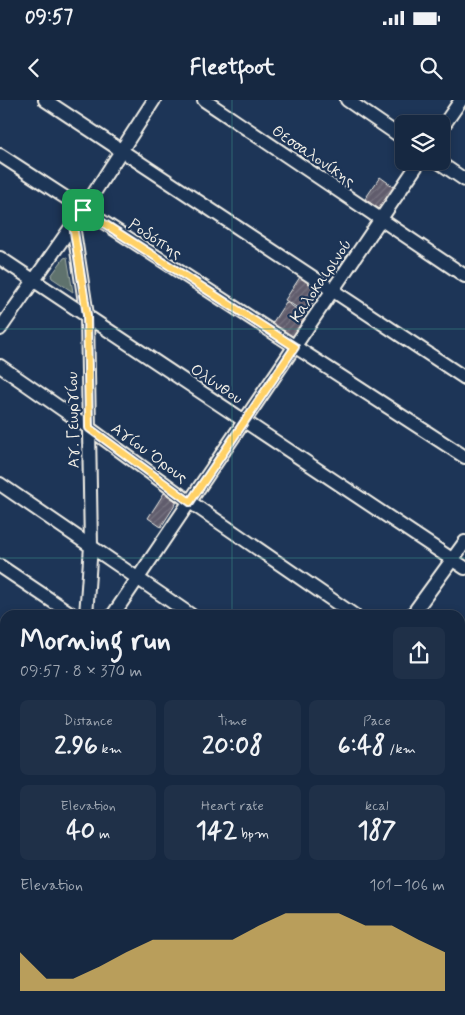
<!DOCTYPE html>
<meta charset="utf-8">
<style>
:root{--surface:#162841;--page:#1f3048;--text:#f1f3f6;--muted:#9ea6b1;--line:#35445a;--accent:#ffd166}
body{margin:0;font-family:Mynerve,sans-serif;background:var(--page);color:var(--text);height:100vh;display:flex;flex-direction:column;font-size:19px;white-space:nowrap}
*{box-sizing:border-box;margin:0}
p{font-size:16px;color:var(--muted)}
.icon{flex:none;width:28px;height:28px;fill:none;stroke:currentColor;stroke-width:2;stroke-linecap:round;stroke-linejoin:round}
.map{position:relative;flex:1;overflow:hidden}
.panel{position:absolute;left:0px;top:510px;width:465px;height:405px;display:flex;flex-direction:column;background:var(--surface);border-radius:15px 15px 0 0;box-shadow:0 2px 8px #0003,0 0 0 1px var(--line)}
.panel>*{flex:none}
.buttons{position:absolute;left:395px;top:15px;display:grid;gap:10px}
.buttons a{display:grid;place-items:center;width:55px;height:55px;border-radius:8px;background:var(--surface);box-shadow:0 2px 8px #0003,0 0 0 1px var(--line);font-size:25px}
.pin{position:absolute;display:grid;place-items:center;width:42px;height:42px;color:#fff;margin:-21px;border-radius:10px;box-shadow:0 2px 8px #0006}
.round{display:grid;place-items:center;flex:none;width:52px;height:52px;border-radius:8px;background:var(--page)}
.head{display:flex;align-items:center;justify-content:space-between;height:85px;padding:0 20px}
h1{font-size:28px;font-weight:700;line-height:38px}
.figures{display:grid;grid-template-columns:repeat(3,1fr);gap:8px;height:85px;padding:5px 20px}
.figures div{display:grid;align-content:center;border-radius:8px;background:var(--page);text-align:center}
.figures b{font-size:25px;font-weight:700}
.figures small{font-size:14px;font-weight:400}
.figures p{font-size:14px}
.chart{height:140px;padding:10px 20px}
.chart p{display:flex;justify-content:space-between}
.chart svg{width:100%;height:90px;margin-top:5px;fill:var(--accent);opacity:.7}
.status{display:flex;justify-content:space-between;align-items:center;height:35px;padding:0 25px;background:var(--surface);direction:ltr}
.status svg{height:14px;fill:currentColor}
header{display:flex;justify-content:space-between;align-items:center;height:65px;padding:0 20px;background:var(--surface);font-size:22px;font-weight:700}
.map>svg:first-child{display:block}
.green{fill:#5e726d;stroke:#a9b2aa}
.building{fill:url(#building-hatch);stroke:#f4f1e8}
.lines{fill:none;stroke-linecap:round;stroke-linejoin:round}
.service-casing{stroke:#f4f1e8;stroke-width:10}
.pedestrian-casing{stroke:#f4f1e8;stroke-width:14}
.minor-casing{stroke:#f4f1e8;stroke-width:16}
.tertiary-casing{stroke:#f4f1e8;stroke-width:20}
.secondary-casing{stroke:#f4f1e8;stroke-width:22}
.service{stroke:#1d3557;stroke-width:6}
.pedestrian{stroke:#1d3557;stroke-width:10}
.minor{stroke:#1d3557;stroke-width:12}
.tertiary{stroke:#1d3557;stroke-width:16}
.secondary{stroke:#1d3557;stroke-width:19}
.route-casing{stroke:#fff;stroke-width:10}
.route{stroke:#ffd166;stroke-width:6}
.grid{fill:none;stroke:#3d8f86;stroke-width:1;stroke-opacity:0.55}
.labels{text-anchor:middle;stroke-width:4.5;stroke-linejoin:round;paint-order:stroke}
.street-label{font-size:16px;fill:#f4f1e8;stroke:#1d3557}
</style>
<div class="status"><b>09:57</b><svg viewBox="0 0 49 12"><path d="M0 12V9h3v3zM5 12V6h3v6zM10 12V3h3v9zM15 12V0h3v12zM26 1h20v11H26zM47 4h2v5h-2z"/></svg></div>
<header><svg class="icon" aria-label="back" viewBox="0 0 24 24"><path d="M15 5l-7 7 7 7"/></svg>Fleetfoot<svg class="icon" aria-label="search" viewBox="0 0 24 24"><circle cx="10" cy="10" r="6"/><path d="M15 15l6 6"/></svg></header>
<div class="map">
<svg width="465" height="915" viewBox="0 0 465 915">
<defs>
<pattern id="building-hatch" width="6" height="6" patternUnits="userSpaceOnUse" patternTransform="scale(1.25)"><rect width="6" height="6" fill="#605c6c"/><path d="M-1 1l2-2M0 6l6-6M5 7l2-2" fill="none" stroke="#777481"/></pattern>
</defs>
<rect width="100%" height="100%" fill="#1d3557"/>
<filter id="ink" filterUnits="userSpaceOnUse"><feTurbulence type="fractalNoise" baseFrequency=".02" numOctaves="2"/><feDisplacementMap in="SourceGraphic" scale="10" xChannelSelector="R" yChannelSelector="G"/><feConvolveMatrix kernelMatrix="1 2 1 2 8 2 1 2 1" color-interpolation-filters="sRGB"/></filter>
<g filter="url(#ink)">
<path class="green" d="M67,157l6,35 -21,-14 -1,-2 13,-18z"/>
<path class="building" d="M380,77l14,10 -15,22 -14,-10z
M300,177l21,13 -15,23 -21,-13z
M286,202l21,14 -15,23 -21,-14z
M164,393l13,9 -16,25 -13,-9z
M464,607l1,1v23l-5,-4v-14z
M154,910h51l2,5h-46z
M337,910h8l8,5h-19z
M392,910h21l-2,5h-21z"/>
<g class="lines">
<g class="service-casing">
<path id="service" d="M0,761l5,4"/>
</g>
<g class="pedestrian-casing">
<path id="pedestrian" d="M0,562l5,4
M231,910l3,5"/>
</g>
<g class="minor-casing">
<path id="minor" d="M45,0l420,278
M204,0l261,176
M347,0l57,39
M441,29l20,-29
M0,55l465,302
M437,61l28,19
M73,125l14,90 4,231 -5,69
M0,158l465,310
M0,229l83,-119 71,-110
M0,266l89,62 101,74 164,113
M0,384l191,131
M0,466l73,49
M113,515l307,-454
M412,515l53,-73
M460,591l5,4
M0,661l5,3
M0,681l5,-7
M460,704l5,3
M460,731l5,-6
M460,759l5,3
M460,867l5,4
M353,910l8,5
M328,915l3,-5"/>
</g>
<g class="tertiary-casing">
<path id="tertiary" d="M124,915l3,-5"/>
</g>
<g class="secondary-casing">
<path id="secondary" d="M0,810l5,4
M144,910l8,5"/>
</g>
<use href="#service" class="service"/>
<use href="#pedestrian" class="pedestrian"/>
<use href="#minor" class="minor"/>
<use href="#tertiary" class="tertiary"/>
<use href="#secondary" class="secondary"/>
</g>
</g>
<g class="lines" filter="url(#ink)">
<g class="route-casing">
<path id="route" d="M83,110l212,137 -105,155 -101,-74 -2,-113 -14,-90z"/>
</g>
<use href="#route" class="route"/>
</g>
<path class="grid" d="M232,0v515M0,229h465M0,458h465M0,686h5M460,686h5M232,910v5"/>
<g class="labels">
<g class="street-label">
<text transform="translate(314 55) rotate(34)" y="6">Θεσσαλονίκης</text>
<text transform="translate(156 138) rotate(33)" y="6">Ροδόπης</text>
<text transform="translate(320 180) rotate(-56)" y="6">Καλοκαιρινού</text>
<text transform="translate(217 283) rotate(34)" y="6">Ολύνθου</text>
<text transform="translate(72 320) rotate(-91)" y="6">Αγ. Γεωργίου</text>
<text transform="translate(150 352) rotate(36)" y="6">Αγίου Όρους</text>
</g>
</g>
</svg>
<div class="buttons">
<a><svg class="icon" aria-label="layers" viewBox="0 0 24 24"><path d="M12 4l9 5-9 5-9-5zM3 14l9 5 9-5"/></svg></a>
</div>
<div class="pin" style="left:83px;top:110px;background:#1e9e55"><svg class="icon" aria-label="arrive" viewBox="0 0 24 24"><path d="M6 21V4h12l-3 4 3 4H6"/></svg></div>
<section class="panel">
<div class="head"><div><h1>Morning run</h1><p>09:57 · 8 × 370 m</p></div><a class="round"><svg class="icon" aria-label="share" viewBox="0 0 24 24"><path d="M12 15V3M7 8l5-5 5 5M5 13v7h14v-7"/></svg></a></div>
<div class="figures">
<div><p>Distance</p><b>2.96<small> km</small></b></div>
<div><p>Time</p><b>20:08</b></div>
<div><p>Pace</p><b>6:48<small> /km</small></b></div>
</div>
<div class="figures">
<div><p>Elevation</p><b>40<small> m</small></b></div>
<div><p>Heart rate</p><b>142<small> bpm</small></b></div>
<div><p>kcal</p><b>187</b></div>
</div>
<div class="chart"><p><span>Elevation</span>101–106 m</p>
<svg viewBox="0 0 160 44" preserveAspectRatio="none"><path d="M0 44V25L10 38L20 38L30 32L40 25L50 19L60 19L70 19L80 19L90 12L100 6L110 6L120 6L130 12L140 12L150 19L160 25V44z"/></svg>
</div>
</section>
</div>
